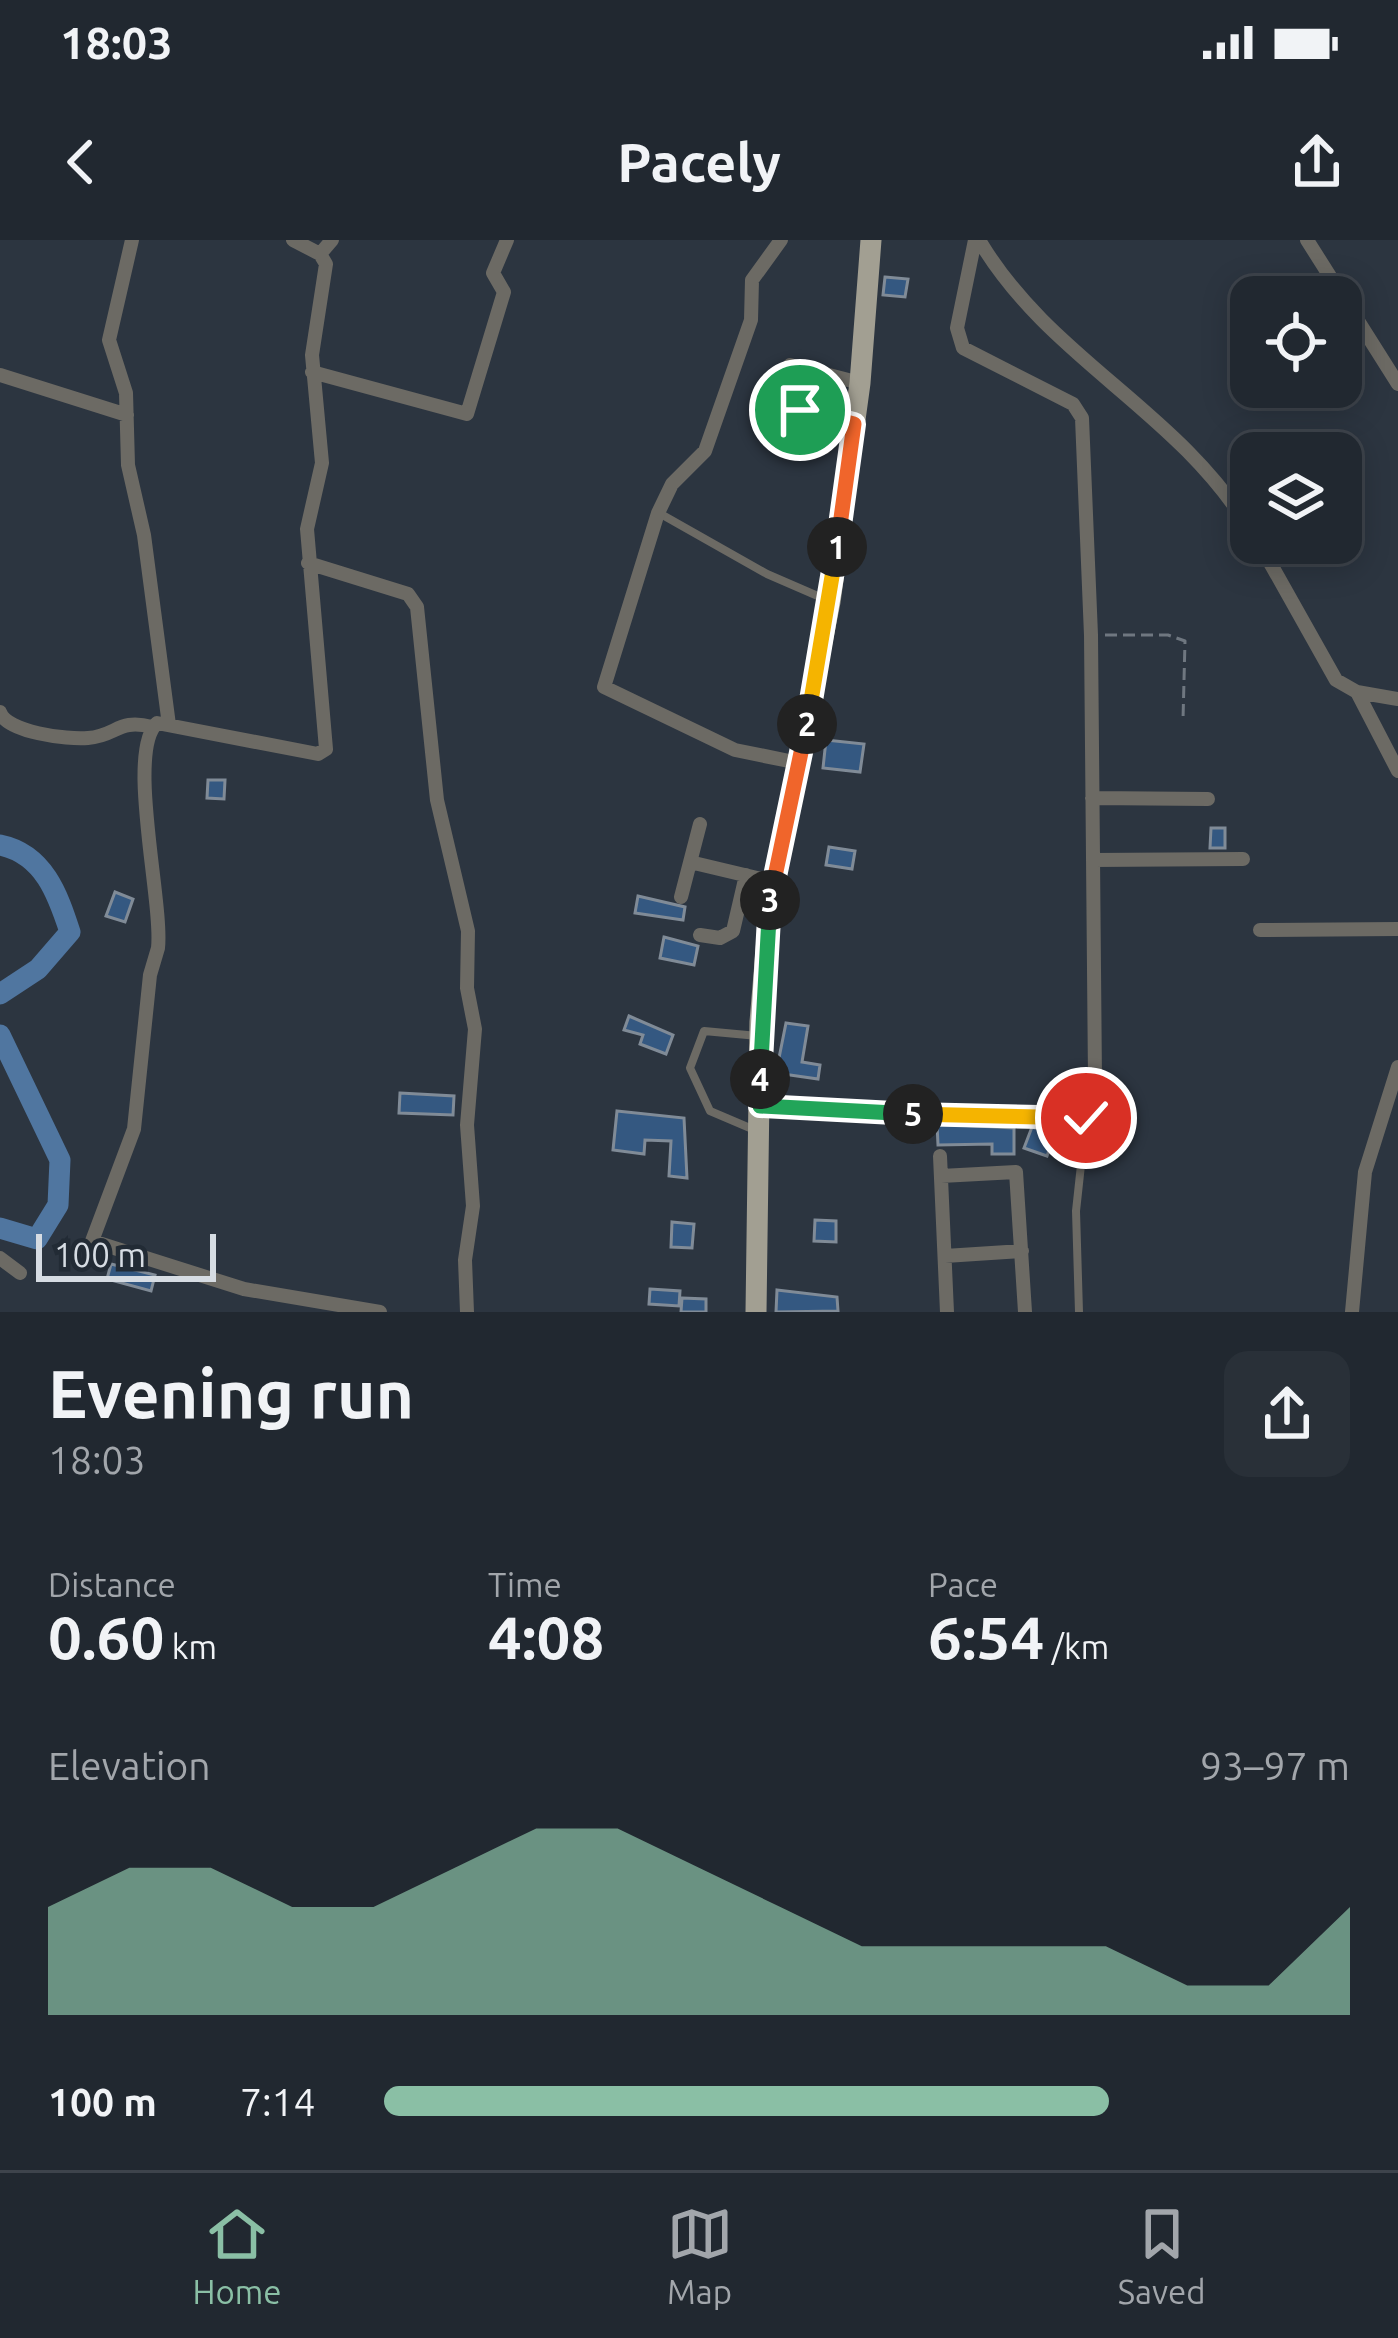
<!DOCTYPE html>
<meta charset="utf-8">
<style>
:root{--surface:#212830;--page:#293038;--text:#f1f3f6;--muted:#a2a6ab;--line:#3e444c;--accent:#8abfa5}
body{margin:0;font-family:Ubuntu,sans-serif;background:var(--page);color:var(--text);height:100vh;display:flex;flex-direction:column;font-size:45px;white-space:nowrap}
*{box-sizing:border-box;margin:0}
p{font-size:39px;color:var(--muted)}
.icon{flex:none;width:66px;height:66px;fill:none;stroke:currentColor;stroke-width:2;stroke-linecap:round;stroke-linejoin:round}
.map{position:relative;height:1072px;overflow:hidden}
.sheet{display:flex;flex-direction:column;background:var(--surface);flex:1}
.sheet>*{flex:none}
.controls{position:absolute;left:1230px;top:36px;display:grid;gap:24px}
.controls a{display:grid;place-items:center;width:132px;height:132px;border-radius:24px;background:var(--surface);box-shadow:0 6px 30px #0003,0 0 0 3px var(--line);font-size:60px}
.scale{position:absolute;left:36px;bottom:30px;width:180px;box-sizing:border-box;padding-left:12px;border:6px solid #d6dce3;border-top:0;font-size:33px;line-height:42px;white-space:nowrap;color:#d6dce3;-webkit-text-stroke:9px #222b35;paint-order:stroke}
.pin{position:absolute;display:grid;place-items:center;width:102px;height:102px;color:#fff;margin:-51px;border:6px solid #fff;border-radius:50%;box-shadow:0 3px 12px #0007}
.km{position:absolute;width:60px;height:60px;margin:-30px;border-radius:50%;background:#222;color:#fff;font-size:33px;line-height:60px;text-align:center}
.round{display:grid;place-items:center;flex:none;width:126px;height:126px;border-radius:24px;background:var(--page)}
.headline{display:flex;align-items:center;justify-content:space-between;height:204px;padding:0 48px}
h1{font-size:66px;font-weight:600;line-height:90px}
.figures{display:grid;grid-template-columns:repeat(3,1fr);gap:18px;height:204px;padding:12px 48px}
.figures div{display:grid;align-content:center}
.figures b{font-size:60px;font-weight:600}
.figures small{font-size:33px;font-weight:400}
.figures p{font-size:33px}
.chart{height:336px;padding:24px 48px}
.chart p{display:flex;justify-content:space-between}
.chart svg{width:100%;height:216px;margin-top:12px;fill:var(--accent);opacity:.7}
ul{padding:0 48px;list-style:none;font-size:39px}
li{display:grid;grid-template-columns:192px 144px 1fr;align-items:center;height:90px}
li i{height:30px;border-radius:15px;background:var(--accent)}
.status{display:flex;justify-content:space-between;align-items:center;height:84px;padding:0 60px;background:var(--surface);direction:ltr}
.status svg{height:33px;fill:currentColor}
header{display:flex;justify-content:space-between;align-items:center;height:156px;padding:0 48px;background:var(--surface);font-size:54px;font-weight:600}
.tabs{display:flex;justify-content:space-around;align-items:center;height:168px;border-top:3px solid var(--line);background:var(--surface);font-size:33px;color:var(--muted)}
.tabs a{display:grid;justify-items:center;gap:6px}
.tabs .current{color:var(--accent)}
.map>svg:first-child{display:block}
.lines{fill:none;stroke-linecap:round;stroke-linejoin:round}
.river{stroke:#5076a0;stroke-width:21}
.building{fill:#345881;stroke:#808b97;stroke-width:3}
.path{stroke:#6f7780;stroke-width:3;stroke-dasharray:12 6;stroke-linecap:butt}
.lane{stroke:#6c6a64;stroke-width:8}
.street{stroke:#6c6a64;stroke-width:14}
.primary{stroke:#a29f92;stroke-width:21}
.split-1-casing{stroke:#fff;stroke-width:24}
.split-2-casing{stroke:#fff;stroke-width:24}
.split-3-casing{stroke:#fff;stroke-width:24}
.split-4-casing{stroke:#fff;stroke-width:24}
.split-5-casing{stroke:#fff;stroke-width:24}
.split-6-casing{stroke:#fff;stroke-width:24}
.split-1{stroke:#f0652b;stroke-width:15}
.split-2{stroke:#f5b400;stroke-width:15}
.split-3{stroke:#f0652b;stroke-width:15}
.split-4{stroke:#22a559;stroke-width:15}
.split-5{stroke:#22a559;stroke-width:15}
.split-6{stroke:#f5b400;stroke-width:15}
</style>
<div class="status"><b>18:03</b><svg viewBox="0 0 49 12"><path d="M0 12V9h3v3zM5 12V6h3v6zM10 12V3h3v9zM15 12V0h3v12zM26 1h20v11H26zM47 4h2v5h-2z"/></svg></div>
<header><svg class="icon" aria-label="back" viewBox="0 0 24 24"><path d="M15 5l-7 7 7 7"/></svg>Pacely<svg class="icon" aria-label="share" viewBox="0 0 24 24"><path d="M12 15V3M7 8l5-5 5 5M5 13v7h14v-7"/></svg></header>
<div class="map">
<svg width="1398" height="1072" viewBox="0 0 1398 1072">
<rect width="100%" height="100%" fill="#2c3540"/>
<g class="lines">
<path class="river" d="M0,605c44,9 58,50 70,87l-32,37 -38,25
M0,795l60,125 -2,45 -21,34 -37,-11"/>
</g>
<path class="building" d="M885,37l23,2 -3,18 -22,-2z
M826,500l38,4 -4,28 -37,-4z
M208,540h17l-1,19 -17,-1z
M1211,588h14v20h-15z
M829,607l26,4 -3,18 -26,-4z
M115,652l18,7 -8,23 -19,-6z
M638,656l47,11 -2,13 -48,-7z
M664,697l34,9 -4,19 -34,-7z
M629,776l44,19 -7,19 -26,-10 3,-9 -19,-5z
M786,783l22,3 -6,36 18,3 -2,14 -42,-6z
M400,853l54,3 -1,19 -54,-2z
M617,871l67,7 3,60 -18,-2 2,-35 -26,-1 -1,14 -31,-4z
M937,884l77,4v26h-22v-10l-54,1z
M1032,887l23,7 -8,22 -23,-8z
M815,980l21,1v21l-22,-1z
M672,982l22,2 -2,24 -21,-1z
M111,1024l44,11 -4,16 -44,-12z
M650,1049l30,2 -1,15 -30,-2z
M777,1050l60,7 1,14 -62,1z
M682,1058l24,1v13h-25z"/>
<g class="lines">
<path class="path" d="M1105,395h63l17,6 -2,79"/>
<path class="lane" d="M659,273l108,61 60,26
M757,891l-47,-20 -20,-43 14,-37 54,5
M1079,1072l-3,-101 10,-92"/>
<path class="street" d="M132,0l-23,100 17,53 2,72 16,70 25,190
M293,0l27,14 12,-14
M781,0l-29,40 -1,40 -46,131 -33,33 -14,29 -54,174 131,63 64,13
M979,0c71,120 198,169 272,291
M1307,0l91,144
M320,14l6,10 -14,91 10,108 -15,66 19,220 -8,5 -161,-31c-31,29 6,178 1,225l-8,27 -16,154 -42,112 152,48 136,23
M790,125l70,18
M312,132l155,42 37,-122 -11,-19 14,-33
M0,135l127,40
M825,207l-32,-10 4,-26 58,13
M1259,303l77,137 21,12 41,7
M308,323l100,31 9,13 20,193 31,131 -1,57 8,41 -8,96 6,81 -8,54 2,52
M1357,452l41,79
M0,472c6,20 67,28 88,26 29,-2 30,-20 64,-11
M1092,558l116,1
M1093,620l150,-1
M694,623l80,19
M681,657l19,-73
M1260,690l138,-1
M700,695l20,3 13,-7 13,-56
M760,866l326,12 9,-38 -4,-445 -9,-217 -9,-14 -110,-56 -6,-20 18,-88
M940,916l7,156
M941,936l75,-4 9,140
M945,1016l77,-5
M0,1018l20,15
M1352,1072l13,-140 33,-105"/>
<path class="primary" d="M756,1072l4,-290 10,-119 60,-301 30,-219 11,-143"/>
</g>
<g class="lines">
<g class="split-1-casing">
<path id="split-1" d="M800,170l54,14 -17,123"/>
</g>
<g class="split-2-casing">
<path id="split-2" d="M807,484l30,-177"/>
</g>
<g class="split-3-casing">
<path id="split-3" d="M770,660l37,-176"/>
</g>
<g class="split-4-casing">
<path id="split-4" d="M760,839l10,-179"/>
</g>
<g class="split-5-casing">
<path id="split-5" d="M760,839v27l153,8"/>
</g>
<g class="split-6-casing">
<path id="split-6" d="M913,874l173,4"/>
</g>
<use href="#split-1" class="split-1"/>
<use href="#split-2" class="split-2"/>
<use href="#split-3" class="split-3"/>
<use href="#split-4" class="split-4"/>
<use href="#split-5" class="split-5"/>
<use href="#split-6" class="split-6"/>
</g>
</svg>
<div class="controls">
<a><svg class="icon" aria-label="locate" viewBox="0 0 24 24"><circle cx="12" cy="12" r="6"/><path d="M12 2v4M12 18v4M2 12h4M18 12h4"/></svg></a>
<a><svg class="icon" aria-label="layers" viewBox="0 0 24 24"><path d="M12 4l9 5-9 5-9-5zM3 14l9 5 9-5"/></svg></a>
</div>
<div class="scale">100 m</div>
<div class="pin" style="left:800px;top:170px;background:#1e9e55"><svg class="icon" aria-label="arrive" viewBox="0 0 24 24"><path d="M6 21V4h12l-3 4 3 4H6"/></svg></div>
<div class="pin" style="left:1086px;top:878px;background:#d93025"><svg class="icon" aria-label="check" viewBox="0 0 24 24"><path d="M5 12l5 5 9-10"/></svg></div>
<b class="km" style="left:837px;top:307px">1</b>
<b class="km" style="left:807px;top:484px">2</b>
<b class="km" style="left:770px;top:660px">3</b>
<b class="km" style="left:760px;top:839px">4</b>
<b class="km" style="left:913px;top:874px">5</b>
</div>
<section class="sheet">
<div class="headline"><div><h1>Evening run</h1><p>18:03</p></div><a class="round"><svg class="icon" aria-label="share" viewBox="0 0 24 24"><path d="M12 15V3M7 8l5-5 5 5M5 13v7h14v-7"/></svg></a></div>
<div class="figures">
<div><p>Distance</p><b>0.60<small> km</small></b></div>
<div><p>Time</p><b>4:08</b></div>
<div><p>Pace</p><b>6:54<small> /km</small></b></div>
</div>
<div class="chart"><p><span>Elevation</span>93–97 m</p>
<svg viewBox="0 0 160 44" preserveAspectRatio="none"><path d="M0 44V22L10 14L20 14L30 22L40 22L50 14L60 6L70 6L80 14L90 22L100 30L110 30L120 30L130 30L140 38L150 38L160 22V44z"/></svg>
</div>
<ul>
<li><b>100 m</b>7:14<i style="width:75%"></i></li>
</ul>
</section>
<nav class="tabs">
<a class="current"><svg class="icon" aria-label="home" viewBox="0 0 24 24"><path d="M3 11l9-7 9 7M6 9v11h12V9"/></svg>Home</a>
<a><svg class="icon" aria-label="map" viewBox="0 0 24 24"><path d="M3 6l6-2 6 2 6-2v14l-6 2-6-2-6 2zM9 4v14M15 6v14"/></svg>Map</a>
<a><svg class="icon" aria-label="saved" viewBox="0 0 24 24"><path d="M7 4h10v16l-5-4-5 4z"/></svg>Saved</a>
</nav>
